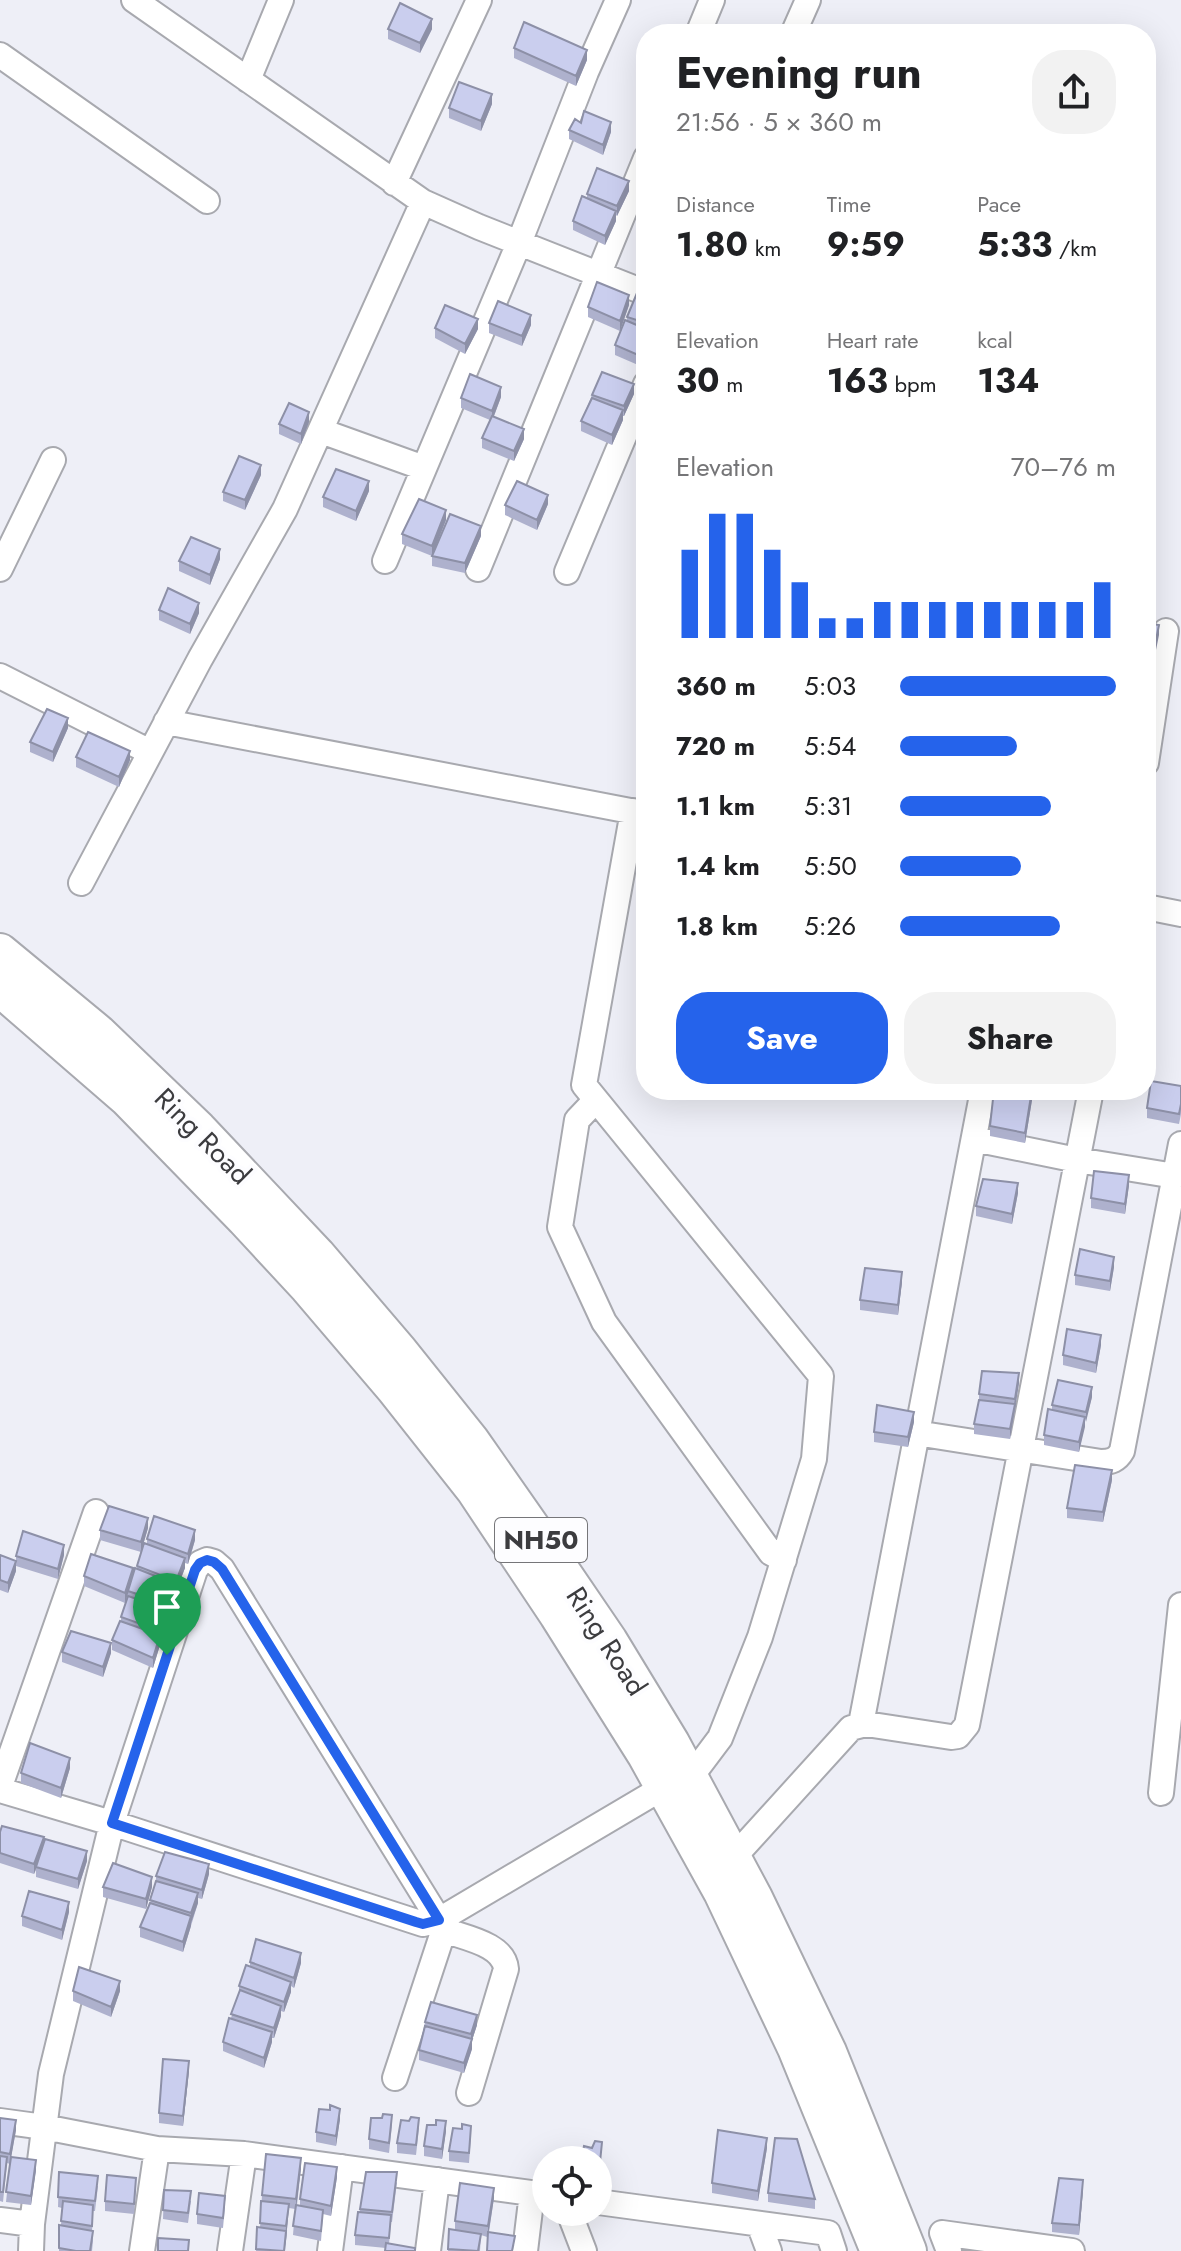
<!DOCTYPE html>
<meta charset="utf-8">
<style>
:root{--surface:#fff;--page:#f2f2f2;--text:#202124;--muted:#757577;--accent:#2563eb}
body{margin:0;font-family:Jost,sans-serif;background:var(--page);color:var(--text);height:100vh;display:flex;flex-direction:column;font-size:30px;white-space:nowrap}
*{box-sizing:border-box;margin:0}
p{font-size:26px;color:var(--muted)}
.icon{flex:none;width:44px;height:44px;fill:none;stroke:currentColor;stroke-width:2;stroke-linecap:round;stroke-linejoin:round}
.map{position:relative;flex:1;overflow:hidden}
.side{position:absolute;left:636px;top:24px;width:520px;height:1076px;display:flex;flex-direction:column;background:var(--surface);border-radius:32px;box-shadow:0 8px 32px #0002}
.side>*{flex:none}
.fabs{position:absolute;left:532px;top:2146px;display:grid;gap:16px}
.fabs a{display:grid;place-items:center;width:80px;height:80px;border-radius:50%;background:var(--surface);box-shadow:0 8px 32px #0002;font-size:40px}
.pin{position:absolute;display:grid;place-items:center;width:68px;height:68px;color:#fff;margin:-82px -34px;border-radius:50% 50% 50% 0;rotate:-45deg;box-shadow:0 0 8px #0007}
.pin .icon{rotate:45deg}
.round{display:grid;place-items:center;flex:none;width:84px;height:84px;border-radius:32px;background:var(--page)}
.head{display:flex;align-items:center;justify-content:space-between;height:136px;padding:0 40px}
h1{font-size:44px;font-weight:700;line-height:60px}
.figures{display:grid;grid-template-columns:repeat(3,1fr);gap:12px;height:136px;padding:8px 40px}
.figures div{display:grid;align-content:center}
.figures b{font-size:34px;font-weight:700}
.figures small{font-size:22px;font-weight:400}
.figures p{font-size:22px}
.chart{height:224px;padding:16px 40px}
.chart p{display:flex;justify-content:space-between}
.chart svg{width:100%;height:144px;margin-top:8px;stroke:var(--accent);stroke-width:6}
.button{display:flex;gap:16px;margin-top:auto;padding:16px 40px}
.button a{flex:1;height:92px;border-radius:32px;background:var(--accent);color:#fff;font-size:32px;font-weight:700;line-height:92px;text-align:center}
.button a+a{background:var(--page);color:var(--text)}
ul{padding:0 40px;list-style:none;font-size:26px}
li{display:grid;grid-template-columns:128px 96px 1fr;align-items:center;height:60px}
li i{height:20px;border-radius:10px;background:var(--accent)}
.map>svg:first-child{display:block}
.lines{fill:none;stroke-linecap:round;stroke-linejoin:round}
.minor-casing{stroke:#a8a9af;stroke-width:28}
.highway-casing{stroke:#a8a9af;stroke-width:40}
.minor{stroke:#fff;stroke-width:24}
.highway{stroke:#fff;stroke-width:36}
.wall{fill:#aeb1cd}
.shaded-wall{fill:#8d90a7}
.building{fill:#caceee;stroke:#8d90a7;stroke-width:2}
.route-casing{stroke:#fff;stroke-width:16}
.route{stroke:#2563eb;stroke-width:10}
.labels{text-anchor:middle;stroke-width:8;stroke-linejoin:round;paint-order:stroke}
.shield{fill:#fdfdff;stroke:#767679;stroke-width:2}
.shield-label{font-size:26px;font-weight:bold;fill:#3c3c3f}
.street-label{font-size:28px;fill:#3c3c3f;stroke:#fdfdff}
</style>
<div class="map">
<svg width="1181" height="2251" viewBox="0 0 1181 2251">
<rect width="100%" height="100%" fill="#eeeff7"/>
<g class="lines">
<g class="minor-casing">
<path id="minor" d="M134,0l289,202 56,25 167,66
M698,34l14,-34
M793,34l15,-34
M0,55l207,146
M248,80l33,-80
M394,183l85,-183
M321,431l103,37
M385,561l134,-318 67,-171 32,-72
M0,569l53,-109
M478,569l168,-411
M567,572l79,-188
M0,676l150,76
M166,722l480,92
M1146,763l20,-132
M633,811l-49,274 237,291 -7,83 -54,178 -40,101 -30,40
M81,883l119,-224 85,-150 138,-307
M1146,907l35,7
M596,1100l-19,20 -17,107 44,95 167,231 13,7
M974,1139l103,21 98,16
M916,1433l185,29c10,0 16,-2 21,-11l59,-307
M861,1724l122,-634
M0,1786l96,-274
M0,1790l118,35 305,99 16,-4 225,-133
M1161,1793l20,-188
M733,1858l118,-130 15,-4 85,13 7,-1 9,-11 124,-635
M444,1930c21,8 60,14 62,39l-37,124
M395,2078l53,-161
M0,2121l44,6 113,22 87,5 302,41
M598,2202l230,31 6,18
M569,2212l15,39
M0,2220l32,4
M759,2224l10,27
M31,2251l1,-27 19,-150 61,-251 83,-253 5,-7 7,-3 7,2 8,7 217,351
M142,2251l15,-102
M230,2251l14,-97
M330,2251l11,-84
M428,2251l9,-71
M525,2251l7,-58
M949,2251l-7,-18 130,18"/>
</g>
<g class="highway-casing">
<path id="highway" d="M0,952l98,81 100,96 119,126 82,96 72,90 72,103 66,97 62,102 83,155 74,154 80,199
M0,988l128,111 117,120 63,68 87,102 79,100 84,126 88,140 76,137 74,156 83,203"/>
</g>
<use href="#minor" class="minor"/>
<use href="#highway" class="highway"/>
</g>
<path class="wall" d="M388,29h44l-12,24 -32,-14z
M514,48l73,12 -11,26 -62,-28z
M492,104l-11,27 -32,-13v-10z
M581,123l30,9 -8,23 -34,-16v-9z
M646,168v35l-7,-3v-10z
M629,191l-12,25 -1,-1v6l-11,24 -32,-15v-9l14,-23v-4z
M646,295v71l-1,2 -30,-13v-10l12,-24v-4z
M629,305l-9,26 -32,-14v-10z
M489,323l42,2 -9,21 -33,-13z
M435,328l43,1 -13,25 -30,-16z
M634,394l-10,22h-1v4l-11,25 -31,-14v-10l11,-26z
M501,397l-7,19 30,23 -10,22 -32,-13v-10l8,-18 -29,-12v-10z
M309,422l-8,22 -22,-10v-10z
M261,475l-16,35 -22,-9v-9z
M369,491l-13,30 -33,-14v-10z
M548,504l-11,26 -32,-15v-10z
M446,520l-14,36 -30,-12v-10z
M481,536l-16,37 -33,-7v-10z
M220,559l-10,26 -31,-14v-10z
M159,610l40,3 -9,21 -31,-14z
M68,728l-15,34 -23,-10v-10z
M76,757l54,3 -11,27 -43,-20z
M1181,1086v28l-2,10 -32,-6v-10z
M1032,1100l-7,43 -35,-7v-10z
M1129,1185l-4,29 -34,-6v-10z
M1018,1193l-6,31 -36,-8v-10z
M1114,1267l-4,24 -35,-6v-10z
M902,1282l-4,33 -38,-5v-10z
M1101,1345l-5,28 -33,-8v-10z
M1019,1383l-9,56 -36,-5v-10l5,-24v-6z
M1092,1397l-7,25 -6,30 -35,-7v-10l8,-25v-5z
M914,1422l-6,25 -34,-5v-10z
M1112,1480l-9,42 -36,-4v-10z
M148,1528l-7,24 -41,-12v-10z
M147,1539l48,1 -7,24 -3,-1v5l-9,23 -7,24v5l-6,21 -3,-1v5l-7,23 -41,-18v-10l9,-18v-5l7,-20v-3l-3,9 -41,-17v-10h49l4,-7v-3l10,-22z
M0,1555l16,16 -8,22 -8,-3z
M64,1555l-6,24 -42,-13v-10z
M62,1652l49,1 -8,24 -41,-15z
M70,1768l-9,30 -40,-15v-10z
M0,1832l44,12 43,17 -9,28 -42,-12v-7l-2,4 -34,-11z
M209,1874l-7,25 -4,-1v5l-15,49 -43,-15v-10l10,-24 6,-22v-5z
M103,1887h49l-6,22 -43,-12z
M69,1912l-7,28 -40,-14v-10z
M250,1962l51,1 -7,25 -3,-2v6l-7,20 -3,-1v5l-7,22h-2v4l-8,26 -41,-17v-9l16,-48v-8l11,-19z
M73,1991h47l-9,26 -38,-16z
M425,2022l52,3 -5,15v9l-8,24 -45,-13v-10z
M189,2071l-6,55 -24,-3v-10z
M0,2118l16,12 -5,27 25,13 -5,35 -25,-3 4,-38 -3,-1 -4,39 -3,-1z
M382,2118l10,7 -3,28 -20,-4v-10z
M340,2119l-4,27 -20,-4v-10z
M409,2121l10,7 -3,27 -19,-2v-10z
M436,2125l10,6 -4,28 -18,-3v-10z
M462,2129l9,7 -2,27 -20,-2v-10z
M767,2148l-9,53 -46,-8v-10z
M301,2168l-4,37 3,1v-7l37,-22 -6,39 -8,-2 -2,27 -28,-6 2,-26 -6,-1 -4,43h-29l1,-24 3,1 2,-33z
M59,2172l39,14 -3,25h-2l-1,20 1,10 -1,10h-33v-26h2l1,-17 -4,-1z
M397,2182l-5,40h-1l-2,22 -3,4 -31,-3v-10l5,-26z
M136,2188l-2,26 -29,-3v-10z
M164,2190l27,11 -3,22 -25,-4z
M1083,2190l-4,45 -27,-3v-9z
M768,2193l47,6v10l-47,-7z
M494,2198l-5,34 26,14 -34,-11 -1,16h-32l1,-22 6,1v-9z
M225,2206l-2,22 -26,-4v-10z"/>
<path class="shaded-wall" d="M432,19v10l-12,24v-10z
M587,50v10l-11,26v-10z
M492,94v10l-11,27v-10z
M611,122v10l-8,23v-10z
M629,181v10l-12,25v-10z
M616,211v10l-11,24v-9z
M629,295v10l-9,26v-10z
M531,315v10l-9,21v-10z
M478,319v10l-13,25v-10z
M634,384v10l-10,22v-10z
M501,387v10l-9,24v-10z
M623,410v10l-11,25v-10z
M309,412v10l-8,22v-10z
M524,429v10l-10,22v-10z
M261,465v10l-16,35v-10z
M369,481v10l-13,30v-10z
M548,495v9l-11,26v-10z
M446,510v10l-14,36v-10z
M481,526v10l-16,37v-10z
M220,549v10l-10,26v-10z
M199,603v10l-9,21v-10z
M1159,625v10l-6,30v-10z
M1152,658l-3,33 -3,20 2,-32z
M68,718v10l-15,34v-10z
M130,751v9l-11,27v-10z
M1032,1090v10l-7,43v-10z
M1129,1175v10l-4,29v-10z
M1018,1183v10l-6,31v-10z
M1114,1257v10l-4,24v-10z
M902,1272v10l-4,33v-10z
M1101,1335v10l-5,28v-10z
M1019,1373v10l-9,56v-10z
M1092,1387v10l-6,25v-10z
M914,1412v10l-6,25v-10z
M1085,1417v10l-6,25v-10z
M1112,1470v10l-9,42v-10z
M148,1518v10l-7,24v-10z
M195,1530v10l-7,24v-10z
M64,1545v10l-6,24v-10z
M185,1558v10l-9,23v-10z
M16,1561v10l-8,22v-10z
M133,1568v10l-8,25v-10z
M176,1584v10l-6,21v-10z
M169,1610v10l-6,21v-9z
M160,1635v10l-7,23v-10z
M111,1643v10l-8,24v-10z
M70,1758v10l-9,30v-10z
M44,1837v10l-10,27v-10z
M87,1851v10l-9,28v-10z
M209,1864v10l-7,25v-9z
M152,1877v10l-6,22v-10z
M198,1893v10l-7,20v-10z
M69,1902v10l-7,28v-10z
M191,1916v10l-8,26v-10z
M301,1953v10l-7,25v-10z
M120,1981v10l-9,26v-10z
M291,1982v10l-7,20v-10z
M281,2006v10l-7,22v-10z
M477,2015v10l-5,15v9l-8,24v-10l7,-20v-9z
M272,2032v10l-8,26v-10z
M189,2061v10l-6,55v-10z
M340,2109v10l-4,27v-10z
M16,2120v10l-6,34v-10z
M446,2121v10l-4,28v-10z
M767,2138v10l-9,53v-10z
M301,2158v10l-5,41v-10z
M36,2160v10l-5,35v-9z
M337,2167v10l-6,39v-10z
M1083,2180v10l-4,45v-10z
M494,2188v10l-6,38v-10z
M289,2204l-3,37 -2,10 2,-25z"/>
<path class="building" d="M400,3l32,16 -12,24 -32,-14z
M524,22l63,28 -11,26 -62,-28z
M459,82l33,12 -11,27 -32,-13z
M584,111l27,11 -8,23 -34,-15 6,-11 6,4z
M597,168l32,13 -12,25 -30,-12z
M646,168v25l-7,-3z
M582,196l34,15 -11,25 -32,-15z
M597,282l32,13 -9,26 -32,-14z
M637,293l9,2v28l-19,-6z
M498,301l33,14 -9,21 -33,-13z
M445,305l33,14 -13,25 -30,-16z
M625,320l21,9 -1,29 -30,-13z
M602,372l32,12 -10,22 -32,-11z
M470,374l31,13 -9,24 -31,-13z
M592,398l31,12 -11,25 -31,-14z
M289,403l20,9 -8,22 -22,-10z
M492,416l32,13 -10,22 -32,-13z
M239,456l22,9 -16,35 -22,-8z
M336,469l33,12 -13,30 -33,-14z
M517,481l31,14 -11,25 -32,-15z
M419,499l27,11 -14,36 -30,-12z
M450,514l31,12 -16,37 -33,-7z
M191,537l29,12 -10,26 -31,-14z
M168,588l31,15 -9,21 -31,-14z
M1146,623l13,2 -6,30 -7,-1z
M1146,657l6,1 -4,21h-2z
M1146,681h3l-3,20z
M47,709l21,9 -15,34 -23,-10z
M88,732l42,19 -11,26 -43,-20z
M1151,1081l30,5v18l-2,10 -32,-6z
M994,1090h38l-7,43 -35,-7z
M1094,1171l35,4 -4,29 -34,-6z
M983,1179l35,4 -6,31 -36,-8z
M1080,1249l34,8 -4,24 -35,-6z
M865,1268l37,4 -4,33 -38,-5z
M1067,1329l34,6 -5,28 -33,-8z
M982,1371l37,2 -4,26 -36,-5z
M1058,1380l34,7 -6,25 -34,-7z
M979,1400l36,4 -5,25 -36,-5z
M877,1405l37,7 -6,25 -34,-5z
M1048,1409l37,8 -6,25 -35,-7z
M1075,1465l37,5 -9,42 -36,-4z
M109,1506l39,12 -7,24 -41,-12z
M154,1516l41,14 -7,24 -41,-15z
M23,1531l41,14 -6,24 -42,-13z
M144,1543l41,15 -9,23 -39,-15z
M91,1554l42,14 -8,25 -41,-17z
M0,1555l16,6 -8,22 -8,-3z
M135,1568l41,16 -6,21 -42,-14z
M128,1596l41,14 -6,22 -42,-15z
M120,1621l40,14 -7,23 -41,-18z
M71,1631l40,12 -8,24 -41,-15z
M30,1743l40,15 -9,30 -40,-15z
M2,1826l42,11 -10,27 -34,-11v-21z
M45,1839l42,12 -9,28 -42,-12z
M165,1852l44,12 -7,26 -46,-14z
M113,1863l39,14 -6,22 -43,-12z
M156,1881l42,12 -7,20 -41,-13z
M29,1891l40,11 -7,28 -40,-14z
M150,1903l41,13 -8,26 -43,-15z
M256,1939l45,14 -7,25 -44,-16z
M246,1965l45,17 -7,20 -45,-16z
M79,1967l41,14 -9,26 -38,-16z
M240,1990l41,16 -7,22 -43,-14z
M431,2002l46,13 -6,19 -46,-12z
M229,2018l43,14 -8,26 -41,-16z
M425,2026l47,13 -8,24 -45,-13z
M163,2059l26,2 -6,55 -24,-3z
M330,2105l10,4 -4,27 -20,-4 3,-23 11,1z
M383,2114l9,1 -3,28 -20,-4 2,-21h11z
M411,2117l8,1 -3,27 -19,-2 4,-23 8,1z
M0,2118l16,2 -6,34 -10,-2z
M436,2120l10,1 -4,28 -18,-3 3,-21h9z
M462,2124l9,2 -2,27 -20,-2 4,-23 9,1z
M718,2130l49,8 -9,53 -46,-8z
M775,2138l22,1 18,60 -47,-6z
M595,2141l7,1 -3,30h-1v-12h-17l3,-14 8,2z
M266,2154l35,4 -5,41 -34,-4z
M0,2156l7,1 -4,35h-3z
M11,2157l25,3 -5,36 -25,-4z
M305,2163l32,4 -6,39 -31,-7z
M59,2172l39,4 -3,25 -37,-4z
M366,2172h31l-5,40 -32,-3z
M107,2175l29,3 -2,26 -29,-3z
M1059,2178l24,2 -4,45 -27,-2z
M460,2183l34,5 -6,38 -33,-5z
M164,2190l27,1 -3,22 -25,-3z
M199,2193l26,3 -2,22 -26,-4z
M63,2201l30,4 -1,21 -31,-5z
M261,2201l28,3 -3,22 -26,-3z
M296,2205l27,5 -2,21 -28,-5z
M358,2212l33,3 -2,23 -34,-3z
M59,2225l34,6 -3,20h-14l-17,-3z
M257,2227l29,4 -2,20 -28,-2z
M449,2229l32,5 -3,17 -30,-2z
M488,2232l27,4 -3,15h-25z
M158,2238l31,2 -1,11h-30z
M386,2243l29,5v3h-30z"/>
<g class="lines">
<g class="route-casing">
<path id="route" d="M207,1560l7,2 8,7 217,351 -16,4 -7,-2 -304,-99 83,-253 5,-7z"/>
</g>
<use href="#route" class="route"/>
</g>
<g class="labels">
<rect class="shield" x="495" y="1518" width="92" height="44" rx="6"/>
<g class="shield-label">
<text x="541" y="1549">NH50</text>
</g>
<g class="street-label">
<text transform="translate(203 1136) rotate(45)" y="10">Ring Road</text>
<text transform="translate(607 1641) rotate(57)" y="10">Ring Road</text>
</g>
</g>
</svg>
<div class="fabs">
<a><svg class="icon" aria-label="locate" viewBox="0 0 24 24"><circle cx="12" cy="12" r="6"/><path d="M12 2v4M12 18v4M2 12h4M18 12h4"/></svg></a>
</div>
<div class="pin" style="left:167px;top:1655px;background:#1e9e55"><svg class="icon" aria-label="arrive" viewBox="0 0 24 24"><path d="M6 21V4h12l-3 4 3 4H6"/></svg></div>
<section class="side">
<div class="head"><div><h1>Evening run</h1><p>21:56 · 5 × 360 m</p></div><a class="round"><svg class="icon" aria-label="share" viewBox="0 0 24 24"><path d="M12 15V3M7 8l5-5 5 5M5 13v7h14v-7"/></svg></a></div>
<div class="figures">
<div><p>Distance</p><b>1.80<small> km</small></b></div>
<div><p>Time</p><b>9:59</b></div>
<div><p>Pace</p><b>5:33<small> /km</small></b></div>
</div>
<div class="figures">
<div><p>Elevation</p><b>30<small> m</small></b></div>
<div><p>Heart rate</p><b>163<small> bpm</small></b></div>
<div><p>kcal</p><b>134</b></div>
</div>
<div class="chart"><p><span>Elevation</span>70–76 m</p>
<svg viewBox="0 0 160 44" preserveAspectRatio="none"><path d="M5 44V17M15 44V6M25 44V6M35 44V17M45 44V27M55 44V38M65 44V38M75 44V33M85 44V33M95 44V33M105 44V33M115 44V33M125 44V33M135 44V33M145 44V33M155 44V27"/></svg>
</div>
<ul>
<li><b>360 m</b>5:03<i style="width:100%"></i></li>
<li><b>720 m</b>5:54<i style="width:54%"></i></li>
<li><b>1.1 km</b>5:31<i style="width:70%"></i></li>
<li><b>1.4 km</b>5:50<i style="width:56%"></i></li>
<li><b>1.8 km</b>5:26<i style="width:74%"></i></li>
</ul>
<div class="button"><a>Save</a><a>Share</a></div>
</section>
</div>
